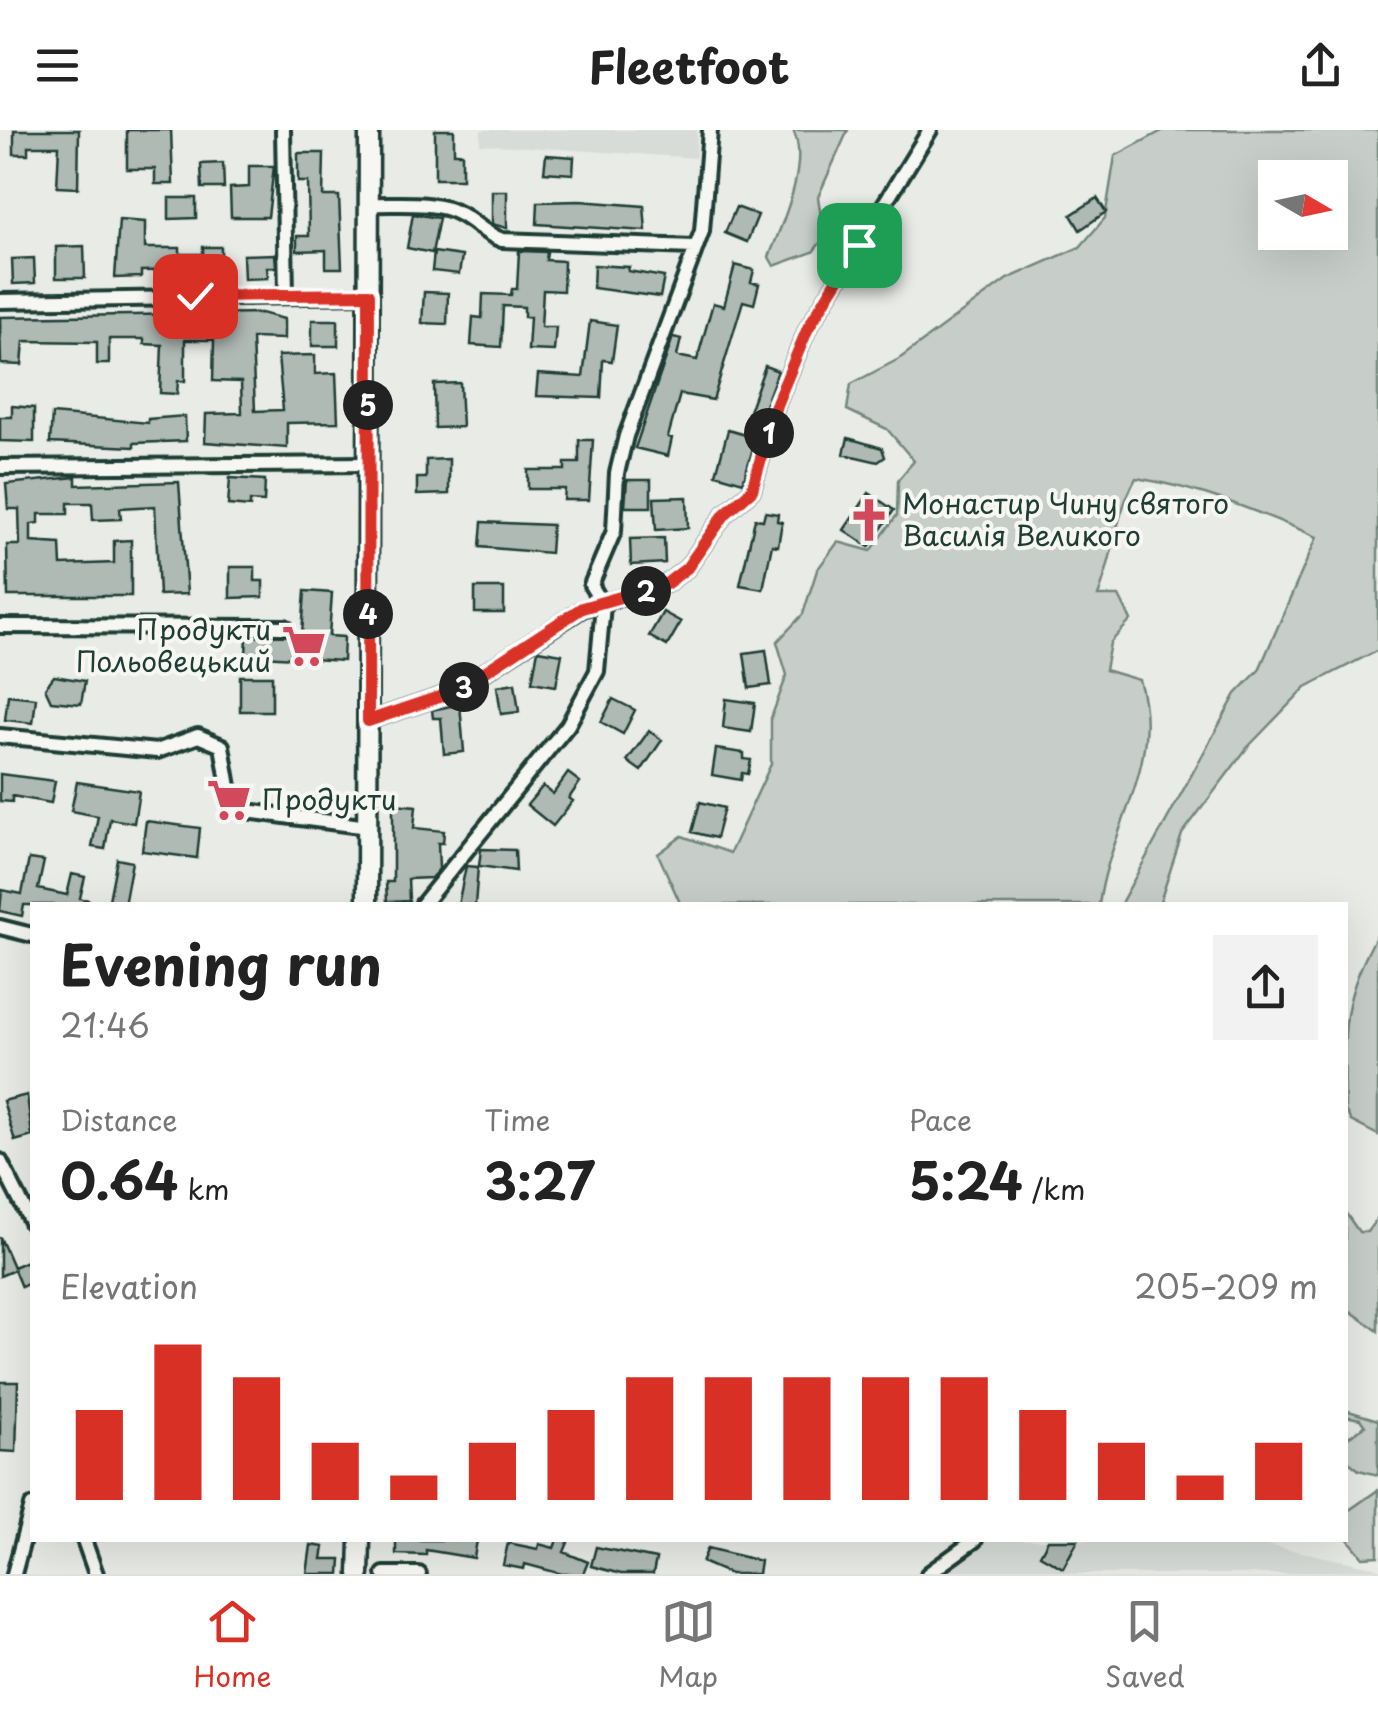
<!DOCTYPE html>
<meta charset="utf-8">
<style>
:root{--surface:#fff;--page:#f2f2f2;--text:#222;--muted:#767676;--line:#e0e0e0;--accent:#d93025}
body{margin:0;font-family:"Playpen Sans",sans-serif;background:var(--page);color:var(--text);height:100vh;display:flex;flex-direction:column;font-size:38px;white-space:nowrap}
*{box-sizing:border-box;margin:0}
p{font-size:32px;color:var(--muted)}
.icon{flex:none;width:55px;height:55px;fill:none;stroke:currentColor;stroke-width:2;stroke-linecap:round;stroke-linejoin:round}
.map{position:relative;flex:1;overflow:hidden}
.sheet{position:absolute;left:30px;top:772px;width:1318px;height:640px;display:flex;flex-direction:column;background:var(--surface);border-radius:0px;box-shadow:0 10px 40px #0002}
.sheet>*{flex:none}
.needle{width:65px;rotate:99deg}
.tools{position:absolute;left:1258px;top:30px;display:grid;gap:20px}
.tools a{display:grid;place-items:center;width:90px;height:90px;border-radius:0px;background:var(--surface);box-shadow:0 10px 40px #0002;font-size:50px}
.pin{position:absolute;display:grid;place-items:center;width:85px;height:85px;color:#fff;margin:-42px;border-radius:20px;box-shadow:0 5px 15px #0006}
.km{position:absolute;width:50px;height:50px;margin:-25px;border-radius:50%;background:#222;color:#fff;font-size:28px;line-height:50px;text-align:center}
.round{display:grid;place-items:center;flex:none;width:105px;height:105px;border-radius:0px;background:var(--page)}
.head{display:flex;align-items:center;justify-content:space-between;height:170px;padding:0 30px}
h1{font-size:55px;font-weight:700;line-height:75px}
.figures{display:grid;grid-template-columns:repeat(3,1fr);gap:15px;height:170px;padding:10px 30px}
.figures div{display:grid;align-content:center}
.figures b{font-size:50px;font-weight:700}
.figures small{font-size:28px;font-weight:400}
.figures p{font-size:28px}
.chart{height:280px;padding:20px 30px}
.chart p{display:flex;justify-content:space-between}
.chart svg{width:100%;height:180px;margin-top:10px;stroke:var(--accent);stroke-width:6}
header{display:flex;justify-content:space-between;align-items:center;height:130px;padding:0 30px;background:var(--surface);font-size:45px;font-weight:700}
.menu{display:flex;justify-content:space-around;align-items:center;height:140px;border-top:2px solid var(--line);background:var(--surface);font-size:28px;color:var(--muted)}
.menu a{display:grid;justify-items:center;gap:5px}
.menu .current{color:var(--accent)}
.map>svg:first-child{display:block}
.built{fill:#d8dcd8}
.green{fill:#c7cec9;stroke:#73867e;stroke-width:2.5;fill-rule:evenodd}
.building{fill:#b0bab5;stroke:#1f3d34;stroke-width:2.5}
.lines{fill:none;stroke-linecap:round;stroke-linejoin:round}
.street-casing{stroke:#1f3d34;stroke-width:20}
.secondary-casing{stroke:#1f3d34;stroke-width:25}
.street{stroke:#f6f6f2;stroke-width:12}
.secondary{stroke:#f6f6f2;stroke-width:18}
.route-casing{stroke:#fff;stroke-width:20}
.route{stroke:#d93025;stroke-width:12}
.labels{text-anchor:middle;stroke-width:8;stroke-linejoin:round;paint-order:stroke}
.poi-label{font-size:28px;fill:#1f3d34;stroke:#f6f6f2;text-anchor:start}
</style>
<header><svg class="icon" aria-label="menu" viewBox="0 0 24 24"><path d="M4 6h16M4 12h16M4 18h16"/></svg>Fleetfoot<svg class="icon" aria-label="share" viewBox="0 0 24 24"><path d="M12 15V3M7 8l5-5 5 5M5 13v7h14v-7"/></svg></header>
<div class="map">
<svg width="1378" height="1444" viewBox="0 0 1378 1444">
<rect width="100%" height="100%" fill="#e9ebe7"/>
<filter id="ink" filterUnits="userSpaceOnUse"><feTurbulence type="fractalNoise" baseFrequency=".01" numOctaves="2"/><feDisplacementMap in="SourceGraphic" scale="20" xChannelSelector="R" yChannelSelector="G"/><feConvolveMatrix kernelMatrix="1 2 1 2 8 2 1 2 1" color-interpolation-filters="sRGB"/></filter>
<g filter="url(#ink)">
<path class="built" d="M481,0h216l-1,28 -216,-14z
M980,1410h263l135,28v6h-437z"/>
<path class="green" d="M793,0h55l-30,67 6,41 -11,14 -39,14 -5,-9c13,-33 41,-94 24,-127z
M1378,0v520l-72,37 -59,61 -65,86 -23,71h-39l116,-211 23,-24 58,-133c-60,-26 -117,-49 -181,-59 -22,40 -21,75 -38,118h21l12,24 -21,23 -5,27 34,10c26,82 -30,147 -40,225h-418l-23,-51 24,-18 48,17 41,-89v-46l16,-43 -10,-33 26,-28 14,-44 21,-28 33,9 26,-36 1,-35 16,-19 -27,-32 -40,-19 4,-26 48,-25 108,-80 73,-32 25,-29 10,-62 49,-26zM1275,48h55v54h-55z
M1378,803v202l-27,-14 -6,-11c0,-79 -7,-105 33,-177z
M1345,1082l14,20h8l11,-15v114l-33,-24z
M1345,1280l33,10v55l-19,-5 -14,-11v-20l20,-13 -5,-7 -15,-3z
M1378,1360v66l-15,1 -16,-19 1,-27z"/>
<path class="building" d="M14,0h65l-1,58 -21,-1 2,-41h-31v8h-14z
M127,0h44l2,54h-18v-15h-28z
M435,0h19v23h8v26h-27z
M298,23h26l-1,43h16l3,72h-16v-18l-29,1v-15h12l-1,-54h-10z
M546,25l28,2 -1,17 -29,-2z
M223,33l1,25h-22l-1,-24z
M249,36h25l-6,51h-37l-1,-29 19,-1z
M492,61h15v37l-15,-4z
M169,68h27v20l-27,1z
M1097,68l9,14 -26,18 -9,-15z
M580,71l64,5 2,25 -109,-7 1,-22z
M736,77l22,8 -11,27 -22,-9z
M413,84l26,4 -7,35 -25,-5z
M119,90l26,2v26h35v6h23v-7h18v27l-17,6 -6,-10 -57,1v6l-26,1z
M84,116l1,32h-29v-31z
M519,121l28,1 -1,8 18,1 -1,30 -20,-1 -2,37h15l-2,24 -26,-1 2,-33h-6v-10l-21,-1 -2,41 -30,-2 2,-28 9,1 1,-24 28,1 1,-6h5z
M434,122l28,4 -3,18 -27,-3z
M275,124l1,13h-9l1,11 -24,1 -1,-24z
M34,128l1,25 -22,1 -1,-25z
M594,135l35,2 -1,4 36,6 -4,20 -67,-9z
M735,135l19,5 -3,12 8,2 -5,20 -11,-3 -30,99 -33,-6 -12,43 4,1 -4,18 -33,-8 38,-111 8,2 -4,17 20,4 16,-57 11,3z
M424,162l24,1 -1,31 -25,-1z
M261,183l23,6v20l-32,-1 3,73 28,-1 -5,-54 37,-1v19l21,-1 2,49 -51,1v25l-82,-6 1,-28 36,-1 -1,-31 -28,-1 1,-41h-29v41h-7l-1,13 -17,-1 2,-48 -18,-1v-5h-35v25h-12v-22l-73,-1 -2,24 -21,-1 -1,-47z
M312,190h26v26h-26z
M590,191l27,4 -5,36 -9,-1 -2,38 -65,-2 2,-22 45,3z
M765,236l13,5 -18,48 -12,-5z
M460,253l2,44 -27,1 -1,-44z
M12,276l22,2v34l-34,-1v-24h12z
M52,284l96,9v-4l37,-3 1,25 -52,2v4l-84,-4z
M728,300l28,8 -13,44 -27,-8z
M848,308l34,10 3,9 -7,5 -34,-8z
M579,310h14l-4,60h-25l1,-11h-37v-19h37v-7h14z
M449,329v35l-32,1v-17h9v-18z
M76,347v8l103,-3 8,112 -28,1 -4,-89 -35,2 1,11 -28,1 -1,-17h-24v11h-29v9l-8,1v18l29,2 1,21 53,-2v-22l17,-1v56h-123l-1,-51h13l-1,-36h-11l-2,-25z
M230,348l35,2 -1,22 -14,-1v6l-22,-2z
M627,350h24v27h-26z
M869,363l25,17 -25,37 -25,-17z
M687,367l1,31 -32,2 -2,-32z
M765,382l13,2 -1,7 5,1 -4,24 -6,-1 -9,44 -23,-4 15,-66 8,1z
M482,392l70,3 -2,28 -70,-6z
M664,408l1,25 -34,2 -1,-26z
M230,437h25v14h8v16l-33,1z
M475,458h29v25h-29z
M305,461l27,2 -3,43 15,1 -1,24 -97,-6 1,-18 55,-3z
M663,482l18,10 -14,24 -18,-10z
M538,520l24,4 -6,32 -24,-4z
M766,520l5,35 -22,3 -5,-35z
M54,546l31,5 -4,23 -30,-3 -6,-13z
M240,546h32v35h-32z
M515,553l4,29 -18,2 -4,-28z
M8,565l28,3 -3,25 -28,-3z
M613,569l22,11 -12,24 -22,-12z
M726,569l29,4 -4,29 -28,-4z
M460,574l4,48 -20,2 -3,-36h-8l-1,-8z
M649,601l13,9 -21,31 -14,-10z
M716,619l28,4v6l7,1 -3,14 -6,-1 -1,7 -29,-5z
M568,643l12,9 -11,16 4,3 -20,25 -26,-21 16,-19 10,8z
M0,644l55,7 -4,22 -39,-7v6l-12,-1z
M77,652l62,9 -5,32 -24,-4 -5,30 -13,-2 6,-31 -27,-5z
M700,672l24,6 -8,30 -24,-6z
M393,674l23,2 -2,22 30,3 -1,12h-5l1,26 -8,9 -23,1 1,22 -22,1 -1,-20h7z
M146,691l54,7 -3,30 -55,-7z
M481,719l34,1 1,21 -37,-5z
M29,729l15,2 -6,28 29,6 5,-21 13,3 -5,21 9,2v5h-65l-2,11 -22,-5 2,-21 20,4z
M117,729l15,3 -8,43h-16z
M466,736l12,1 -3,38h-17z
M27,965l5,41 -17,5 -12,-40z
M0,1107l13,30 16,-7 3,22 -11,5 -7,-17 -14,6z
M0,1252h18l-2,70 -16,-1z
M396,1410h81l-3,18 -48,-8v5l-30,-1z
M557,1410h12l-5,12 24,10 -5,12h-21l-37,-10 -1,5 -21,-4 5,-22 30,6 1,-5 15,4z
M1048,1410h30l-15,28 -23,-13z
M311,1415l13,2 -2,12h19l-1,15h-33z
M596,1417l60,12 -3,15h-32l-30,-8z
M708,1418l52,13 -2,13h-28l-28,-12z"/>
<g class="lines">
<g class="street-casing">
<path id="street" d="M283,0l3,164
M369,74c27,1 66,-4 91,10 15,8 25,20 42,26l192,7
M0,171l369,-6
M0,337l369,-3
M0,496l285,1
M368,591l86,-29 128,-83 84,-25 21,-16 38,-54 27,-24 24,-85 32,-77 122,-198
M0,606l157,15 41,-15 24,10 7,41 18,24 121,16
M422,775l146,-180 29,-54 6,-66 -12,-20 23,-54 3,-58 9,-37 76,-205 8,-101
M0,797l32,8
M0,1031l32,63
M84,1410l12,34
M14,1444l18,-68
M384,1444h35
M928,1444l47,-34"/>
</g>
<g class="secondary-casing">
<path id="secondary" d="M367,775l2,-775
M359,1444l1,-34"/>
</g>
<use href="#street" class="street"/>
<use href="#secondary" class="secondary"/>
</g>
</g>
<g class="lines" filter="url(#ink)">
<g class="route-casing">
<path id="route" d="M195,166l174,-2 -1,427 86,-29 128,-84 84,-24 21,-16 38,-54 27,-24 24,-85 32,-77 51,-83"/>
</g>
<use href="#route" class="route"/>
</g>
<defs>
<g id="church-bare" transform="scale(3.45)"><path d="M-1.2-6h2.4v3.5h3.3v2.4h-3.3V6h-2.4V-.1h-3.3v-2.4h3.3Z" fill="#d1495b" stroke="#f6f6f2" stroke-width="2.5" paint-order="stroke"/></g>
<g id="supermarket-bare" transform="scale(3.45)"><path d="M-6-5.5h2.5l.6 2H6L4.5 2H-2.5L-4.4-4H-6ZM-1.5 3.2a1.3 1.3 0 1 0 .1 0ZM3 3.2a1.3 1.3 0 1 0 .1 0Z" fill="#d1495b" stroke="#f6f6f2" stroke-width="2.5" paint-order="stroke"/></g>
</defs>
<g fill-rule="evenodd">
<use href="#church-bare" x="869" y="390"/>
<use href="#supermarket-bare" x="304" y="516"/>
<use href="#supermarket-bare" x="229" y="670"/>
</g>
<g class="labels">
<g class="poi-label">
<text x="902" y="384">Монастир Чину святого<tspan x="902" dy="32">Василія Великого</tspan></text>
<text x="271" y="510" text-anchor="end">Продукти<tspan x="271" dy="32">Польовецький</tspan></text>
<text x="262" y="680">Продукти</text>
</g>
</g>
</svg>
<div class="tools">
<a><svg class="needle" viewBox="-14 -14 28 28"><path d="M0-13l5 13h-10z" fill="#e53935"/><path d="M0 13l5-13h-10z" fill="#767676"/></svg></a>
</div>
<div class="pin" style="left:859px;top:115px;background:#1e9e55"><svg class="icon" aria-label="arrive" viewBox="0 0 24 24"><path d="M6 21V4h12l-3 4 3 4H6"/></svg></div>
<div class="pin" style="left:195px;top:166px;background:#d93025"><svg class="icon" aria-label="check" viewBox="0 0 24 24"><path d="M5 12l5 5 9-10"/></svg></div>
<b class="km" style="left:769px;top:303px">1</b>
<b class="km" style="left:646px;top:461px">2</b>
<b class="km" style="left:464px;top:557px">3</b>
<b class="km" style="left:368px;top:484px">4</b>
<b class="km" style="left:368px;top:275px">5</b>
<section class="sheet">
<div class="head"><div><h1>Evening run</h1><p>21:46</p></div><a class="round"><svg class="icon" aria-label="share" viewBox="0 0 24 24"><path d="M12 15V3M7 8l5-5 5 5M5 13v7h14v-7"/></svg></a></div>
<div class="figures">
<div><p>Distance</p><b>0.64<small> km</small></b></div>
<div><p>Time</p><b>3:27</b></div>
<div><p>Pace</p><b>5:24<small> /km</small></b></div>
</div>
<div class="chart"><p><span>Elevation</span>205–209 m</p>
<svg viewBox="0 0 160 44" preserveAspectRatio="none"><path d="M5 44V22M15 44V6M25 44V14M35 44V30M45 44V38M55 44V30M65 44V22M75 44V14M85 44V14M95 44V14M105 44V14M115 44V14M125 44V22M135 44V30M145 44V38M155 44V30"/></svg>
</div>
</section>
</div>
<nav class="menu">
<a class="current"><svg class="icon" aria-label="home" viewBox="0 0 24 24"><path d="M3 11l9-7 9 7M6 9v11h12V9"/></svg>Home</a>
<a><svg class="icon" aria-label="map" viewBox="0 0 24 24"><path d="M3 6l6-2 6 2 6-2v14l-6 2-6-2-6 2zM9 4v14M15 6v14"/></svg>Map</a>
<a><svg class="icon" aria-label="saved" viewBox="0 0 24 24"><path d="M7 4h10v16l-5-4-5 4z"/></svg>Saved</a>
</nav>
